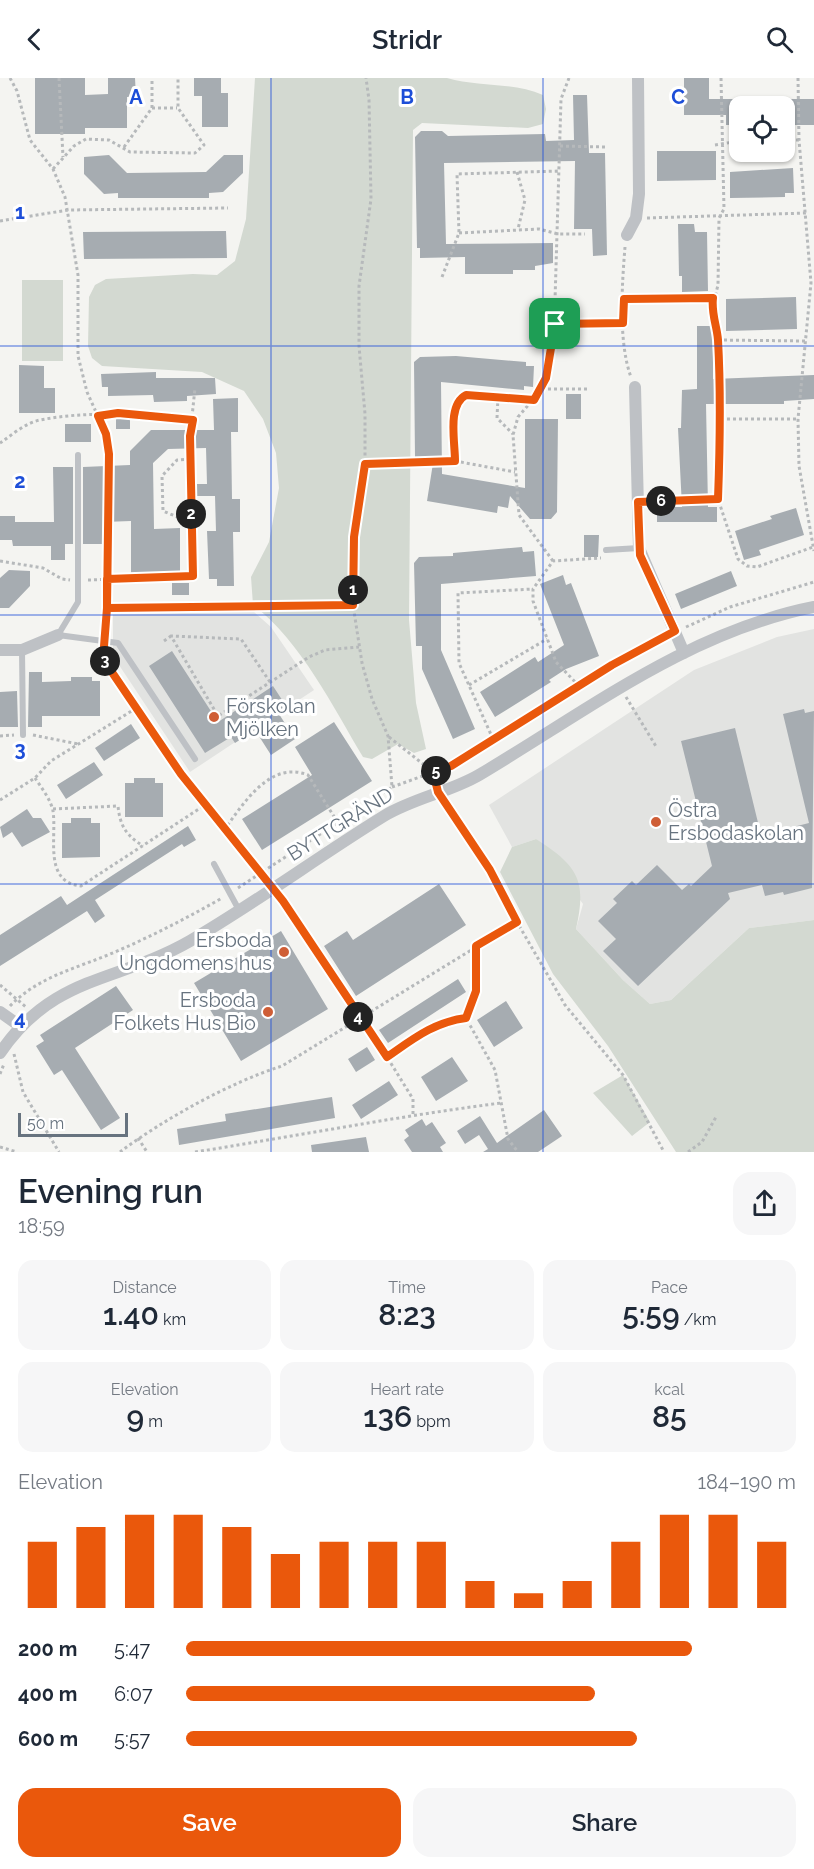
<!DOCTYPE html>
<meta charset="utf-8">
<style>
:root{--surface:#fff;--page:#f6f6f7;--text:#1f2937;--muted:#747a83;--accent:#ea580c}
body{margin:0;font-family:Raleway,sans-serif;background:var(--page);color:var(--text);height:100vh;display:flex;flex-direction:column;font-size:22px;white-space:nowrap}
*{box-sizing:border-box;margin:0}
p{font-size:20px;color:var(--muted)}
.icon{flex:none;width:33px;height:33px;fill:none;stroke:currentColor;stroke-width:2;stroke-linecap:round;stroke-linejoin:round}
.map{position:relative;height:1074px;overflow:hidden}
.panel{display:flex;flex-direction:column;background:var(--surface);flex:1}
.panel>*{flex:none}
.fabs{position:absolute;left:729px;top:18px;display:grid;gap:12px}
.fabs a{display:grid;place-items:center;width:66px;height:66px;border-radius:12px;background:var(--surface);box-shadow:0 2px 4px #0004;font-size:30px}
.scale{position:absolute;left:18px;bottom:15px;width:110px;box-sizing:border-box;padding-left:6px;border:3px solid #67737f;border-top:0;font-size:16px;line-height:21px;white-space:nowrap;color:#67737f;-webkit-text-stroke:4px #fff;paint-order:stroke}
.pin{position:absolute;display:grid;place-items:center;width:51px;height:51px;color:#fff;margin:-26px;border-radius:12px;box-shadow:0 3px 9px #0006}
.km{position:absolute;width:30px;height:30px;margin:-15px;border-radius:50%;background:#222;color:#fff;font-size:16px;line-height:30px;text-align:center}
.round{display:grid;place-items:center;flex:none;width:63px;height:63px;border-radius:18px;background:var(--page)}
.headline{display:flex;align-items:center;justify-content:space-between;height:102px;padding:0 18px}
h1{font-size:33px;font-weight:600;line-height:45px}
.stats{display:grid;grid-template-columns:repeat(3,1fr);gap:9px;height:102px;padding:6px 18px}
.stats div{display:grid;align-content:center;border-radius:15px;background:var(--page);text-align:center}
.stats b{font-size:30px;font-weight:600}
.stats small{font-size:16px;font-weight:400}
.stats p{font-size:16px}
.chart{height:168px;padding:12px 18px}
.chart p{display:flex;justify-content:space-between}
.chart svg{width:100%;height:108px;margin-top:6px;stroke:var(--accent);stroke-width:6}
.cta{display:flex;gap:12px;margin-top:auto;padding:12px 18px}
.cta a{flex:1;height:69px;border-radius:18px;background:var(--accent);color:#fff;font-size:24px;font-weight:600;line-height:69px;text-align:center}
.cta a+a{background:var(--page);color:var(--text)}
ul{padding:0 18px;list-style:none;font-size:20px}
li{display:grid;grid-template-columns:96px 72px 1fr;align-items:center;height:45px}
li i{height:15px;border-radius:8px;background:var(--accent)}
header{display:flex;justify-content:space-between;align-items:center;height:78px;padding:0 18px;background:var(--surface);font-size:27px;font-weight:600}
.map>svg:first-child{display:block}
.built{fill:#e2e3e1}
.green{fill:#d3d9d1}
.building{fill:#a6acb1}
.lines{fill:none;stroke-linecap:round;stroke-linejoin:round}
.path{stroke:#b6b9bb;stroke-width:3;stroke-dasharray:3 3;stroke-linecap:butt}
.lane{stroke:#bec1c5;stroke-width:6}
.street{stroke:#bec1c5;stroke-width:12}
.route-casing{stroke:#fff;stroke-width:12}
.route{stroke:#ea580c;stroke-width:8}
.grid{fill:none;stroke:#1d4ed8;stroke-width:1.5;stroke-opacity:0.55}
.poi-dot{fill:#cf5e36;stroke:#fff;stroke-width:2}
.labels{text-anchor:middle;stroke-width:6;stroke-linejoin:round;paint-order:stroke}
.poi-label{font-size:20px;fill:#67737f;stroke:#fff;text-anchor:start}
.street-label{font-size:20px;fill:#67737f;stroke:#fff}
.grid-label{font-size:20px;text-anchor:middle;font-weight:bold;fill:#1d4ed8;stroke:#fff;stroke-width:6;stroke-linejoin:round;paint-order:stroke}
</style>
<header><svg class="icon" aria-label="back" viewBox="0 0 24 24"><path d="M15 5l-7 7 7 7"/></svg>Stridr<svg class="icon" aria-label="search" viewBox="0 0 24 24"><circle cx="10" cy="10" r="6"/><path d="M15 15l6 6"/></svg></header>
<div class="map">
<svg width="814" height="1074" viewBox="0 0 814 1074">
<rect width="100%" height="100%" fill="#f4f4f1"/>
<path class="built" d="M253,533l18,16 43,63 -124,82 -77,-116v-41z
M814,551v291l-65,8 -78,72 -21,4 -27,-24 -47,-51 7,-25 -47,-65 -24,8 -23,-42 205,-135 83,-33z"/>
<path class="green" d="M255,0h192c31,9 66,4 96,17l3,14 -3,15 -15,4 -106,-5 -9,7 -4,490 7,83 10,46 -12,4 -16,-9 -26,15 -9,-2c-30,-50 -63,-117 -110,-152l-2,-28 18,-35 10,-54 -3,-35 -13,-34 -19,-28 -42,-19 -100,-6 -10,-8 -4,-12 1,-49 6,-12 11,-6 87,-5 24,1 18,-14 11,-42z
M22,202h41v81h-41z
M536,761c42,27 51,41 40,90l47,51 27,24 21,-4 78,-72 65,-8v232h-138l-68,-106 -55,-72 -53,-102 12,-25z
M623,997l27,47 -18,14 -39,-43z"/>
<path class="building" d="M35,0h50v17l23,-1v-16h27l1,19h-9v31h-42v6h-50z
M194,0h27v15h7v34h-26v-31h-8z
M684,0h25v21h31v26h-14v-10h-42z
M573,17h14l2,58h16l2,102 -14,1 -1,-27h-18l1,-68 -131,2 2,81 107,-1v20l-18,3v4h-22v4h-48v-17l-45,1v-10h-3l-2,-111 6,-6h21l6,5 97,-2 1,7 28,-1z
M784,21h30v26h-30z
M657,73h59v29l-59,1z
M109,77l18,18 79,-1 18,-17h19v18l-20,19 -14,1v5h-91v-5l-14,1 -20,-20v-17z
M793,90l1,25h-9v4l-55,1v-26z
M678,146h16l1,8h12l1,59 -26,1v-16h-3z
M226,153l1,27 -143,1 -1,-27z
M796,219l1,32 -71,2v-32z
M697,248h16v53l101,-4v24l-30,2v3h-78l2,103h9v15h-60v-15h25l-4,-79h3l1,-38 15,-1z
M456,278l70,6v4h8l-1,21 -9,-1v4l-83,-8 1,92 83,14v-69h33l-1,93 -6,7h-21l-20,-23 -2,12 -10,-2 -1,7 -70,-12 7,-44h-19l-1,-95 6,-5z
M19,287l25,1v22h11v25h-36z
M156,294v6h59l1,16 -29,2v5l-33,1 -1,-7 -45,1v-9h-6l-1,-13z
M566,316h15v25h-15z
M238,320v34h-7l1,67h8v33h-7l1,54h-17v-7h-8l-2,-48h9l-1,-35h-20v-12h12l-1,-36 -38,1 -15,14 1,66 26,-1v44l-49,1v-52l-27,1v22h-21v-77l47,-2v-14l21,-21h63l-1,-31z
M116,339h14v12h-14z
M65,346h26v18h-26z
M53,389h20v77h-8v16h-14v-14h-38l-1,-6h-12v-24h15v6h39z
M796,430l8,27 -45,15 2,5 -17,5 -9,-29 37,-12 -2,-3z
M584,457h15l-1,22h-14z
M522,469l1,5 11,-1 2,25 -95,8v66l34,79 -22,10 -31,-70v-23h-6l-2,-83 5,-6 34,-1v-3z
M9,492l21,1v15l-21,22h-9v-30z
M731,493l6,15 -56,23 -6,-15z
M563,497l3,10 5,-2 28,73 -33,13 -17,11 2,2 -56,35 -15,-25 55,-35 3,5 26,-17 -24,-61z
M172,505h17v12h-17z
M172,573l46,71 55,-36 15,23 -9,5 16,25 -24,16 -16,-25 -20,13 -4,-6 -26,16 -56,-87z
M29,594h13v10l29,-1v-4h21v4h8v35h-58v11h-14z
M17,613l1,36h-18v-35z
M804,631l1,4 9,-2 -2,177 -28,7 -1,-3 -18,4 -3,-11 -34,8 2,6 -92,87 -35,-35 13,-12 -18,-18 19,-18 -4,-4 19,-18 4,4 21,-20 25,25 7,-6 2,2 21,-20 -31,-125 54,-13 26,107 48,-12 -26,-109z
M334,644l38,59 -110,69 -20,-31 70,-44 -17,-28z
M131,646l9,14 -36,23 -9,-13z
M94,684l9,13 -37,24 -9,-14z
M134,700h21v5h8v34h-38v-34h9z
M27,731l6,9h8l9,14 -28,15 -10,-15 -9,6 -3,-11z
M71,740h20v5h9v34l-38,1v-35h9z
M188,748l8,14 -12,7 -2,-3 -87,56 10,16 -10,7 -8,-12 -87,55v-31l61,-39 6,9z
M439,806l27,41 -110,71 -32,-50 23,-15 6,9z
M281,853l47,78 -87,52 -47,-78z
M458,901l8,13 -78,51 -9,-13z
M116,908l17,24 -58,38 45,70 -19,12 -39,-60 -8,5 -18,-29 8,-5 -4,-6z
M506,923l17,27 -29,19 -17,-27z
M367,969l8,13 -19,12 -8,-13z
M452,979l16,24 -32,20 -15,-24z
M389,1003l9,14 -37,24 -9,-14z
M332,1019l3,21 -156,27 -2,-16 49,-8 -1,-7z
M544,1032l18,26 -24,16h-55l5,-3 -9,-14 -14,9 -8,-13 23,-15 17,27z
M422,1041l4,7 6,-4 14,21 -6,4 3,5h-31l-8,-12 5,-4 -4,-6z
M366,1059l3,15h-57l-1,-7z"/>
<g class="lines">
<path class="path" d="M10,0l7,13 13,49 23,29 12,28 13,78v81l9,36 19,42 3,20 -4,177
M59,0l4,79
M721,0l3,131 -5,9 -1,67 -6,23 6,32 3,79 -3,80 20,60 9,7 10,1 56,-20
M798,0l1,62 12,143 -13,136 1,47 15,85
M152,30h25
M784,62h15
M715,67l25,-4
M560,68l46,1
M124,69l28,-39v-30
M53,91l21,-23 12,-7 23,1 21,12 65,1 9,-8 -26,-37v-30
M517,94l8,28 -7,29
M647,140l159,-5
M0,143l68,-11 160,-2
M459,155l80,-4 19,5h27
M625,169c-3,37 -7,95 6,130
M442,199l17,-44 -2,-59 103,-3
M624,221l89,-1
M555,246l68,-1
M718,262l87,1
M542,311h47
M498,319l-1,21 16,16
M721,341h77
M0,365c12,-8 25,-20 40,-23 51,-10 102,-5 153,0
M190,381l-13,1 -15,16 1,35 29,12
M455,383c0,-20 -8,-56 11,-66l68,5
M365,386l90,-3 60,11
M649,423l68,-2
M0,483l43,7 19,11 8,1
M553,483l-34,-46 -6,-80 5,-18 24,-28 12,-55 7,-235 8,-21
M88,502l105,-4 -3,-140 5,-48
M107,530l246,-3
M686,549l44,-20 84,-25
M164,563l7,-5
M104,572l-1,9 78,115 86,105
M270,604l-29,-43 -70,-3 47,80 91,-59 16,-7 34,-3
M469,607l78,-46
M579,608l-23,-24 -23,-61v-12l20,-28 48,-3
M626,619l31,51
M33,657l45,9
M0,658l14,-1
M389,659l44,35 2,9
M493,661l-34,-76 -1,-70 75,-4
M35,700c6,9 16,22 18,33 4,27 -10,71 28,75l124,-81
M392,709l59,-21 161,-101 52,-28
M0,722l35,-22 16,-17 87,-54
M446,724l45,68 26,52 48,83 58,70 41,77
M53,731l65,-3c2,20 8,29 25,40
M224,752c20,-27 46,-70 84,-55l30,48
M238,810l154,-101 -4,-51 -16,-37 -10,-36 -9,-58 2,-68 10,-73v-50l-6,-68v-60l12,-87 -2,-99 -3,-22
M282,821l105,158
M0,907l26,22
M10,928c29,-30 68,-38 105,-54 37,-16 72,-34 107,-54
M466,940l10,-27v-44
M14,976l9,38 36,60
M0,996l4,-10
M413,1036v-15l-26,-42c26,-18 47,-35 79,-39l29,52 13,69 10,13
M138,1060l9,14
M0,1069l17,5
M120,1074c44,-33 111,-70 162,-86l235,-144
M195,1074c102,-16 204,-36 306,-49
M688,1074l14,-10 14,-25"/>
<path class="lane" d="M78,377v147l-20,33 60,8 77,116
M606,472l33,-2
M22,572l1,85
M214,786l25,46"/>
<path class="street" d="M627,157l9,-17 3,-24 -1,-116
M635,309l4,161 45,105
M0,572h22l36,-15
M0,934l20,14
M0,975c54,-79 117,-70 190,-112 67,-39 129,-85 194,-125 30,-18 66,-24 95,-41 108,-64 209,-143 335,-168"/>
</g>
<g class="lines">
<g class="route-casing">
<path id="route" d="M555,246l-9,54 -12,22 -68,-5c-19,10 -11,46 -11,66l-90,3 -11,73 -1,68 -246,3v-29l86,-3 -3,-140 3,-16 -75,-7 -20,3 8,18 3,20 -2,154 -4,51 78,115 102,127 104,156c26,-18 47,-35 79,-39l10,-27v-45l41,-24 -27,-52 -52,-78 -5,-20 18,-6 161,-101 63,-34 -35,-76 -2,-53 80,-3c2,-53 3,-106 0,-159 -1,-14 -7,-27 -5,-42l-89,1 -1,24 -68,1"/>
</g>
<use href="#route" class="route"/>
</g>
<path class="grid" d="M271,0v1074M543,0v1074M0,268h814M0,537h814M0,806h814"/>
<g class="poi-dot">
<circle cx="214" cy="639" r="6"/>
<circle cx="656" cy="744" r="6"/>
<circle cx="284" cy="874" r="6"/>
<circle cx="268" cy="934" r="6"/>
</g>
<g class="labels">
<g class="poi-label">
<text x="226" y="635">Förskolan<tspan x="226" dy="23">Mjölken</tspan></text>
<text x="668" y="739">Östra<tspan x="668" dy="23">Ersbodaskolan</tspan></text>
<text x="272" y="869" text-anchor="end">Ersboda<tspan x="272" dy="23">Ungdomens hus</tspan></text>
<text x="256" y="929" text-anchor="end">Ersboda<tspan x="256" dy="23">Folkets Hus Bio</tspan></text>
</g>
<g class="street-label">
<text transform="translate(340 746) rotate(-32)" y="7">BYTTGRÄND</text>
</g>
</g>
<g class="grid-label">
<text x="136" y="26">A</text>
<text x="407" y="26">B</text>
<text x="678" y="26">C</text>
<text x="20" y="141">1</text>
<text x="20" y="410">2</text>
<text x="20" y="678">3</text>
<text x="20" y="947">4</text>
</g>
</svg>
<div class="fabs">
<a><svg class="icon" aria-label="locate" viewBox="0 0 24 24"><circle cx="12" cy="12" r="6"/><path d="M12 2v4M12 18v4M2 12h4M18 12h4"/></svg></a>
</div>
<div class="scale">50 m</div>
<div class="pin" style="left:555px;top:246px;background:#1e9e55"><svg class="icon" aria-label="arrive" viewBox="0 0 24 24"><path d="M6 21V4h12l-3 4 3 4H6"/></svg></div>
<b class="km" style="left:353px;top:512px">1</b>
<b class="km" style="left:191px;top:436px">2</b>
<b class="km" style="left:105px;top:583px">3</b>
<b class="km" style="left:358px;top:939px">4</b>
<b class="km" style="left:436px;top:693px">5</b>
<b class="km" style="left:661px;top:423px">6</b>
</div>
<section class="panel">
<div class="headline"><div><h1>Evening run</h1><p>18:59</p></div><a class="round"><svg class="icon" aria-label="share" viewBox="0 0 24 24"><path d="M12 15V3M7 8l5-5 5 5M5 13v7h14v-7"/></svg></a></div>
<div class="stats">
<div><p>Distance</p><b>1.40<small> km</small></b></div>
<div><p>Time</p><b>8:23</b></div>
<div><p>Pace</p><b>5:59<small> /km</small></b></div>
</div>
<div class="stats">
<div><p>Elevation</p><b>9<small> m</small></b></div>
<div><p>Heart rate</p><b>136<small> bpm</small></b></div>
<div><p>kcal</p><b>85</b></div>
</div>
<div class="chart"><p><span>Elevation</span>184–190 m</p>
<svg viewBox="0 0 160 44" preserveAspectRatio="none"><path d="M5 44V17M15 44V11M25 44V6M35 44V6M45 44V11M55 44V22M65 44V17M75 44V17M85 44V17M95 44V33M105 44V38M115 44V33M125 44V17M135 44V6M145 44V6M155 44V17"/></svg>
</div>
<ul>
<li><b>200 m</b>5:47<i style="width:83%"></i></li>
<li><b>400 m</b>6:07<i style="width:67%"></i></li>
<li><b>600 m</b>5:57<i style="width:74%"></i></li>
</ul>
<div class="cta"><a>Save</a><a>Share</a></div>
</section>
